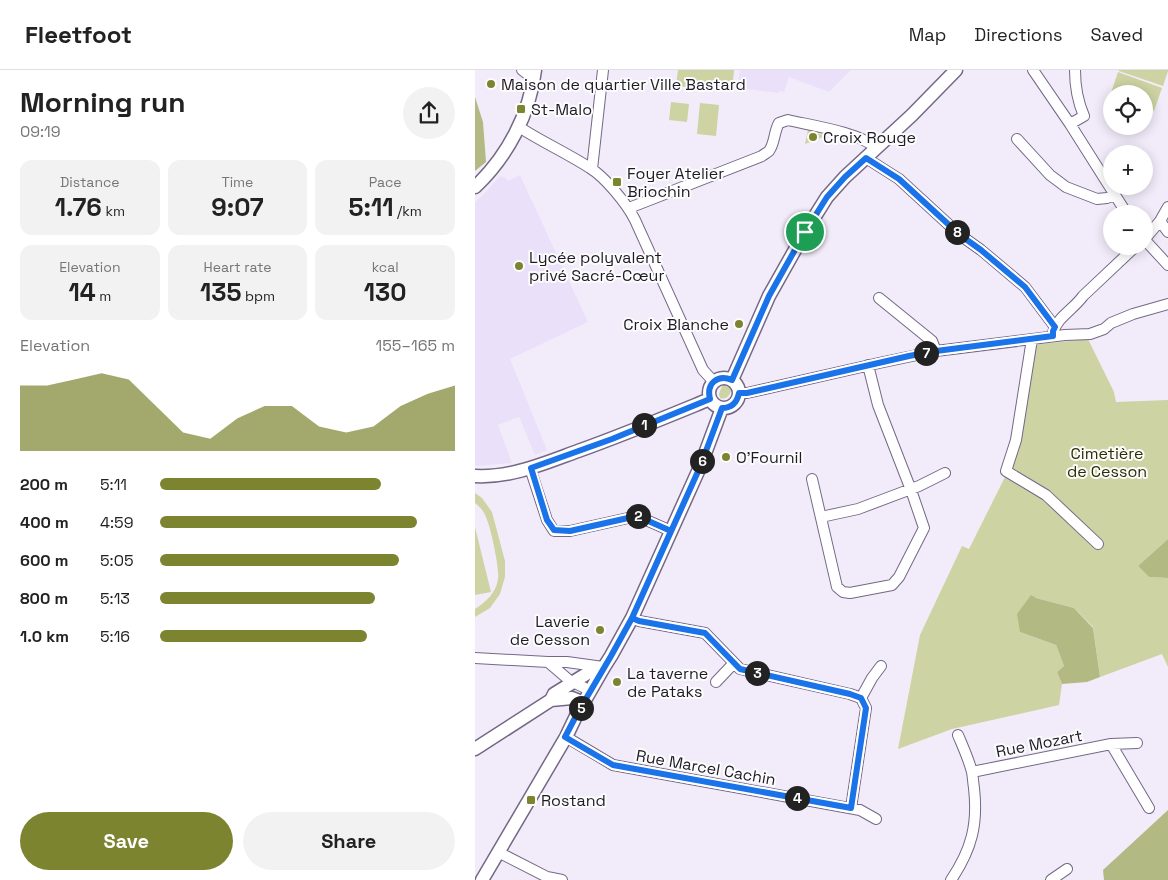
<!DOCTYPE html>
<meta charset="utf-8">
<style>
:root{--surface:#fff;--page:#f2f2f2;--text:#222;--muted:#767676;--line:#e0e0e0;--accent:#7d842f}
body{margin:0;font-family:"Space Grotesk",sans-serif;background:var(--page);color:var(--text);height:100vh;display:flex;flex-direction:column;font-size:19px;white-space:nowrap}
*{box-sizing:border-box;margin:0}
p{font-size:16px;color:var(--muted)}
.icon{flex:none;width:28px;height:28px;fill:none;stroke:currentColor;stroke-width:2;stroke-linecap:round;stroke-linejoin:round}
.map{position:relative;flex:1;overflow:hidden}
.details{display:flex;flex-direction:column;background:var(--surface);width:475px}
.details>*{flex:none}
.controls{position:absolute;left:628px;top:15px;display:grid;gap:10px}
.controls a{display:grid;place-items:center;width:50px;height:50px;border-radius:50%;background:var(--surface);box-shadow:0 2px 12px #0003;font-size:25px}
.pin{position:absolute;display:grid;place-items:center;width:42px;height:42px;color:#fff;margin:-21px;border:2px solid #fff;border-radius:50%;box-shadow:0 1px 5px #0007}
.km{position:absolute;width:25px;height:25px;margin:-12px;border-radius:50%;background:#222;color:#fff;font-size:14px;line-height:25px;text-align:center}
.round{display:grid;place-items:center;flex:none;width:52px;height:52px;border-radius:26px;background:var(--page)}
.summary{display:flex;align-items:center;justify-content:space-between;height:85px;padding:0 20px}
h1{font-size:28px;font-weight:600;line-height:38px}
.stats{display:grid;grid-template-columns:repeat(3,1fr);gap:8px;height:85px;padding:5px 20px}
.stats div{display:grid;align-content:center;border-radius:12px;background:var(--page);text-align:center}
.stats b{font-size:25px;font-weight:600}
.stats small{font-size:14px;font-weight:400}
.stats p{font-size:14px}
.chart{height:140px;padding:10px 20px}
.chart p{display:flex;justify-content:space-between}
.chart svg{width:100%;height:90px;margin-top:5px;fill:var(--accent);opacity:.7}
.action{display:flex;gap:10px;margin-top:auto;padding:10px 20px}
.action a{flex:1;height:58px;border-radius:30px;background:var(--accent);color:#fff;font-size:20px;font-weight:600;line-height:58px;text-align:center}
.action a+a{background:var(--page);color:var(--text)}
ul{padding:0 20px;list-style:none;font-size:16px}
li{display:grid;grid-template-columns:80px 60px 1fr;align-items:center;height:38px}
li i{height:12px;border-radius:6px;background:var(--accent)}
header{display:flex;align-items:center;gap:30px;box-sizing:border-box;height:70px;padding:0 25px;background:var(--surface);border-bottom:1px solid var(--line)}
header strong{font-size:24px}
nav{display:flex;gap:28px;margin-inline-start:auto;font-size:18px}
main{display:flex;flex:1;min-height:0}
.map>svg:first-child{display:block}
.built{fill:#ebe0f9}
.green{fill:#cdd3a2}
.forest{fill:#b3b983}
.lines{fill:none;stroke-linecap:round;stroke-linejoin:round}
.minor-casing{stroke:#756786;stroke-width:12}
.tertiary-casing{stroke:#756786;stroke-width:15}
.minor{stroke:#fff;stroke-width:10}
.tertiary{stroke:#fff;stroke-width:12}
.route-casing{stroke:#fff;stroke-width:10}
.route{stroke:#1a73e8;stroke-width:6}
.poi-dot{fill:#7d842f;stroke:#fcfcfc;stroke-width:2}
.labels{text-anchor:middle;stroke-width:4;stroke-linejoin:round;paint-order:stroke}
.poi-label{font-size:16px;fill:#1f1a26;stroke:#fcfcfc;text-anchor:start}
.park-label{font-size:16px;fill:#2b2e02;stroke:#fcfcfc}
.street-label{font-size:16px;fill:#1f1a26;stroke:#fcfcfc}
</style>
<header>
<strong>Fleetfoot</strong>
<nav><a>Map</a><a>Directions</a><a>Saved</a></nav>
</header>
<main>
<section class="details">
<div class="summary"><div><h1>Morning run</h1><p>09:19</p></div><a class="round"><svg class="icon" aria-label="share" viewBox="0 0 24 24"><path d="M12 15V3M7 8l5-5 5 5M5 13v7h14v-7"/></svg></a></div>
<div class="stats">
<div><p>Distance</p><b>1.76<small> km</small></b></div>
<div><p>Time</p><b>9:07</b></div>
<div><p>Pace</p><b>5:11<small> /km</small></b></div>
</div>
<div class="stats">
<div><p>Elevation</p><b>14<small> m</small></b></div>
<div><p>Heart rate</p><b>135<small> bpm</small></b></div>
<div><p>kcal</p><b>130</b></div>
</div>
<div class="chart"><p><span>Elevation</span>155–165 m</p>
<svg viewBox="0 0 160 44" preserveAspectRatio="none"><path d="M0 44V12L10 12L20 9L30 6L40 9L50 22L60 35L70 38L80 28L90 22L100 22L110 32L120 35L130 32L140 22L150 16L160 12V44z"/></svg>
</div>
<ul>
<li><b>200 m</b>5:11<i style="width:75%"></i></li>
<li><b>400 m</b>4:59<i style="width:87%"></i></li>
<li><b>600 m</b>5:05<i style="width:81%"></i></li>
<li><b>800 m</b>5:13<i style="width:73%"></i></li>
<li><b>1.0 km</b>5:16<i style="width:70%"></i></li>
</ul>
<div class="action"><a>Save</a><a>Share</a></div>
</section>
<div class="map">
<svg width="693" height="810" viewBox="0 0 693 810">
<rect width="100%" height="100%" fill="#f2ecfa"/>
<path class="built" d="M265,0h111l-22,22 -40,-15 -5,15 -4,-1 -2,2 -41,-5z
M45,105l68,147 -78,37 37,91 -12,5 -16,-38 -21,8 14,38 -37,3v-264l7,-6 18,-20 6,2 2,3z"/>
<path class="green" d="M203,0h56l-2,21 -56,-5z
M644,0h49v1l-5,15 -44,-15z
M643,2l44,16 -8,23 -10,-4v-13h-33v2h-1z
M196,32l18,2 -2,18 -18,-2z
M225,33l19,2 -3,31 -19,-2z
M333,60l18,6 -21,8z
M613,269l26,53 2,10 52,-2v139l-30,27 11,11 19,1v89l-6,-13 -62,23 -7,-50 -19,-19 -38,-10 -16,34 36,13 8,21 -7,6 5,12 -3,21 -107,24 -54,20 22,-114 42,-89 7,3 45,-90 20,-114z
M249,315l6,3 1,2c-1,6 -5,10 -11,8l-1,-4 3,-8z
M0,423l7,5 10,14 13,49v16l-5,17 -10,14 -15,9v-8c11,-7 21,-16 23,-30 2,-9 -8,-56 -13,-64 -2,-5 -6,-9 -10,-12z
M0,457l16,65 -16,3z"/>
<path class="forest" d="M0,27l8,25 3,40 -11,9z
M693,469v39l-19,-1 -11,-11z
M556,525l5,3 38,10 19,20 7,49 -13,5 -25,2 -5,-12 7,-6 -8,-21 -36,-13 -3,-18z
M693,740v70h-64l-1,-10z"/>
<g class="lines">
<g class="minor-casing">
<path id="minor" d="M47,0l12,9
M558,0l37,54 57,90
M595,54l14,-8c-7,-16 -9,-29 -9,-46
M44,57c23,15 48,26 71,41 15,9 37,36 45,52l68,150 11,12
M542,69l33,36 16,12 31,12 10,-1 8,-3
M391,88l33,21 61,56 21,15 44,37 30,40
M117,99l11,-99
M154,138l133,-52c2,-2 5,-3 7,-5 6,-8 5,-20 10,-28l9,-3c26,6 69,12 89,28
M685,151l8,11
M669,169l24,26
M669,170l16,-19 8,-14
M404,228l53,43 4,10
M578,263c3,-15 21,-24 30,-37l53,-50
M557,269l-16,101 -10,31 40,24 52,49
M264,323h8l132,-30 57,-12 129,-16 25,-1 14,-5 7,-6 22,-9 35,-10
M55,398l17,52 7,11h16l67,-15 34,15
M337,409l25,108 6,5 7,1 42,-8 7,-8 25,-49 -13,-38 -33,-85 -10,-40
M346,447l37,-8 61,-23 26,-13
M157,548l7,3 66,12 35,36 110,25 11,4 5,10 -15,100
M0,588l73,4h19l36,5
M73,592l21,18 22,11
M241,612l18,-19
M386,628l11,-20 9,-12
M91,667l47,28 247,45 16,9
M636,674l38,64
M497,702l139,-28 26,-1
M23,782l49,25 15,3
M476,810c21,-31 27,-56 23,-92 -1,-6 -1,-11 -2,-16 -3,-12 -9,-25 -14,-37
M576,810l16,-11"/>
</g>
<g class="tertiary-casing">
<path id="tertiary" d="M0,117c32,-30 55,-73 60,-117
M234 323a15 15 0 1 1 30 0a15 15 0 1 1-30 0Z
M257,310l37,-84 36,-64 22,-35 18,-20 67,-62 44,-45
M0,406c36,2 70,-13 103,-25 45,-16 88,-34 132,-52
M76,630l3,-6 34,-21 16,-6
M0,679l76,-49 21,-2 12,5
M7,810l84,-143 11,-23 27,-47 7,-11 21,-38 68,-151 22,-59"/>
</g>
<use href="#minor" class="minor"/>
<use href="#tertiary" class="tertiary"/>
</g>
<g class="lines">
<g class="route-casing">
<path id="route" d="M330,162l-36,64 -37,84c-14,-6 -26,3 -22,19l-98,40 -81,29 16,52 7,10 16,1 67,-15 34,15 -39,87 7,3 66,12 35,36 110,25 11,4 5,10 -15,100 -238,-43 -48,-28 12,-23 34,-58 21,-38 68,-151 22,-59c9,0 15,-5 17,-15h8l162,-37 27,-5 117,-15v-5l2,-4 -30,-40 -44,-37 -21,-15 -61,-56 -33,-21 -21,19 -18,20 -22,35"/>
</g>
<use href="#route" class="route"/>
</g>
<g class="poi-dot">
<circle cx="16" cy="14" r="5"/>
<rect x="41" y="34" width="10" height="10" rx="2.5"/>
<circle cx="338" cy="67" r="5"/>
<rect x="137" y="107" width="10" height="10" rx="2.5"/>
<circle cx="44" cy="196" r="5"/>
<circle cx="264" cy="254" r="5"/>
<circle cx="251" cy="387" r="5"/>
<circle cx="125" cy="560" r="5"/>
<circle cx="142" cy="612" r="5"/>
<rect x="51" y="725" width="10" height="10" rx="2.5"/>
</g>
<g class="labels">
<g class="poi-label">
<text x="26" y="20">Maison de quartier Ville Bastard</text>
<text x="56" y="45">St-Malo</text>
<text x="348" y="73">Croix Rouge</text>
<text x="152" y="109">Foyer Atelier<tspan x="152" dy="18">Briochin</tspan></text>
<text x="54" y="193">Lycée polyvalent<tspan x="54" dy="18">privé Sacré-Cœur</tspan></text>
<text x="254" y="260" text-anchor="end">Croix Blanche</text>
<text x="261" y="393">O'Fournil</text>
<text x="115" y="557" text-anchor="end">Laverie<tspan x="115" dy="18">de Cesson</tspan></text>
<text x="152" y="609">La taverne<tspan x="152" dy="18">de Pataks</tspan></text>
<text x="66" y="736">Rostand</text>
</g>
<g class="park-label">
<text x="632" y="389">Cimetière<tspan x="632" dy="18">de Cesson</tspan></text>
</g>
<g class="street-label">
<text transform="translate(564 673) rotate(-11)" y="6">Rue Mozart</text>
<text transform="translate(231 697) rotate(10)" y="6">Rue Marcel Cachin</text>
</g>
</g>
</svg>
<div class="controls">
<a><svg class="icon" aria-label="locate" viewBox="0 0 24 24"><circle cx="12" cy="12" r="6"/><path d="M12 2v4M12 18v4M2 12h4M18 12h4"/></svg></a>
<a>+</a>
<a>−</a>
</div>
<div class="pin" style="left:330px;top:162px;background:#1e9e55"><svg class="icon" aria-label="arrive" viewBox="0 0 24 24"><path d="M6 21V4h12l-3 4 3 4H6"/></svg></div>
<b class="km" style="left:169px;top:355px">1</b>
<b class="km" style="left:163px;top:446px">2</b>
<b class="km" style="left:282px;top:603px">3</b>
<b class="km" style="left:322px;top:728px">4</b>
<b class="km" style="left:106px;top:638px">5</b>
<b class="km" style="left:227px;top:391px">6</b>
<b class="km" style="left:451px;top:283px">7</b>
<b class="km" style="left:482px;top:162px">8</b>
</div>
</main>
